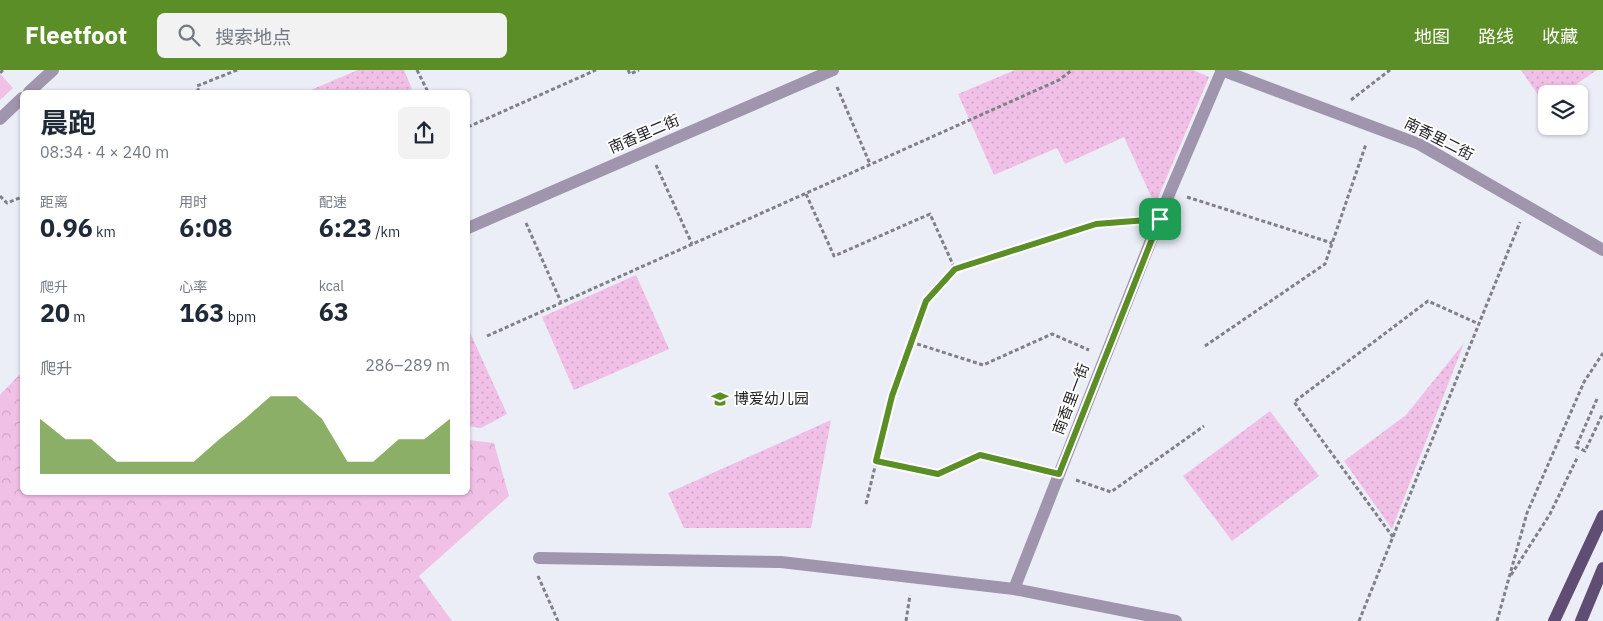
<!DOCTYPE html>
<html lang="zh">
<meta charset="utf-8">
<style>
:root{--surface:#fff;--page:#f2f2f3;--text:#1f2937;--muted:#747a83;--accent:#5b8e27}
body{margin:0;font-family:"IBM Plex Sans","Noto Sans SC",sans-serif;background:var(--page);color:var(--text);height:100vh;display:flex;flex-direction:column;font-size:19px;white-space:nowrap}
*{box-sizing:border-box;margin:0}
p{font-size:16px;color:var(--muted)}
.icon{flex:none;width:28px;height:28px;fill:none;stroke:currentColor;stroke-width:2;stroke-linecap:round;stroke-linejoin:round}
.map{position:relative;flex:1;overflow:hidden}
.drawer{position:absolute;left:20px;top:20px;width:450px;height:405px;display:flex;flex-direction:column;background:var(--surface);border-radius:8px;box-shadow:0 1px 4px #0004}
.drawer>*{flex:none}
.buttons{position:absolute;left:1538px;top:15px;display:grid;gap:10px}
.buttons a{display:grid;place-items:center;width:50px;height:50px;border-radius:8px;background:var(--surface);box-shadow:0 1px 4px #0004;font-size:25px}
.pin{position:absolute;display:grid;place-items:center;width:42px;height:42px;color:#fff;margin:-21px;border-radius:10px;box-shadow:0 2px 8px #0006}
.round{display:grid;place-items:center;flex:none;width:52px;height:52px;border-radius:8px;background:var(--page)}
.head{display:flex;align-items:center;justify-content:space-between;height:85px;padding:0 20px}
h1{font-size:28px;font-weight:700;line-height:38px}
.figures{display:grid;grid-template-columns:repeat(3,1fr);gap:8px;height:85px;padding:5px 20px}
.figures div{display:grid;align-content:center}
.figures b{font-size:25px;font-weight:700}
.figures small{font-size:14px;font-weight:400}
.figures p{font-size:14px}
.chart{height:140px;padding:10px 20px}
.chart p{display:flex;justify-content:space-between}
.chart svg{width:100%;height:90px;margin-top:5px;fill:var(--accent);opacity:.7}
header{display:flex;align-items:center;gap:30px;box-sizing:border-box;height:70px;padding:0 25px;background:var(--accent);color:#fff}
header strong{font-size:24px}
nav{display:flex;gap:28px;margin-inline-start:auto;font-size:18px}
.search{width:350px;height:45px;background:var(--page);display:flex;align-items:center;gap:12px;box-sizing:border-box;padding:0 18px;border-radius:8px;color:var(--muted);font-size:19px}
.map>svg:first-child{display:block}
.grass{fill:url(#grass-dots)}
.forest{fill:url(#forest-crowns)}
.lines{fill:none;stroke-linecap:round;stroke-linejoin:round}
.path{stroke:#808188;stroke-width:3;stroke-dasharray:4 2.5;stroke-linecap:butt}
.minor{stroke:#9f95ac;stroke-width:12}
.major{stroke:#5f4d74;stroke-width:12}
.route-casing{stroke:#fff;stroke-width:10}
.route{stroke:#5b8e27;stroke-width:6}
.labels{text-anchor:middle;stroke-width:4;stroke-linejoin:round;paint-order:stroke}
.street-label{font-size:15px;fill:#232327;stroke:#fff}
.poi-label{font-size:15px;fill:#232327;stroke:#fff;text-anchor:start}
</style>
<header>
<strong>Fleetfoot</strong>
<div class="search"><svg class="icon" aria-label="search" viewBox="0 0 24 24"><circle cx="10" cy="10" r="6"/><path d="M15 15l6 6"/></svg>搜索地点</div>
<nav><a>地图</a><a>路线</a><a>收藏</a></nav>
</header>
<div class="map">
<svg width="1603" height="551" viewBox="0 0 1603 551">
<defs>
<pattern id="grass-dots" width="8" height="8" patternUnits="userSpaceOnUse" patternTransform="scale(1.25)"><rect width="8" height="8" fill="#f1c0e7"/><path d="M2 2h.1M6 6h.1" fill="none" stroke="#cea5c6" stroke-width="1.8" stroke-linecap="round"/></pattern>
<pattern id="forest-crowns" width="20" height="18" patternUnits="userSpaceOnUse" patternTransform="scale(1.25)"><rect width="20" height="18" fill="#f1c0e7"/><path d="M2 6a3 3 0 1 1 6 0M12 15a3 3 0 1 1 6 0" fill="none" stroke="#cea5c6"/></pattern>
</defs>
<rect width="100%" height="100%" fill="#ebedf7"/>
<path class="grass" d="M358,0h46l8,19 -9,3h-97z
M1015,0h178l16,7 -54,128 -31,-68 -59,27 -8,-16 -63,27 -36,-81z
M1521,0h76l-35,24h-16l-1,11z
M636,205l33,74 -95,41 -32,-73z
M468,258l39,86 -26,14 -13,-2z
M1464,273l-72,186 -48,-68 62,-46z
M1270,341l49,65 -87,65 -49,-65z
M831,350l-20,108h-127l-16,-35z"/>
<path class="forest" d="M0,4l13,14 -13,12z
M22,302v120h446v-52l26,3 15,53 -90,80 33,45h-452v-226z"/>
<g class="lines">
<path class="path" d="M417,0l11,22
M628,0l2,4 9,-4
M0,3l3,-3
M837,17l33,77
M199,22l-2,-6 40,-16
M1351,30l39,-30
M468,57l128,-57
M656,95l36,79
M806,124l28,62 96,-42 25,55
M0,126l7,7 15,-6
M1187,127l145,46
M526,153l35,79
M487,266l572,-256 13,-10
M911,272l72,23 69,-31 37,16
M1205,276l120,-82 41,-120
M1597,329l-21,48 9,4 18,-38
M876,391l61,14 43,-20 61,15
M1076,410l35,12 93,-66
M866,434l26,-108 34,-95 29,-32 140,-45 44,-3
M1393,467l-99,-135 134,-101 51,23
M1511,505l39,-61 28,-58
M538,506l20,45
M906,551l4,-26
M1359,551l161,-399
M1497,551l30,-108 57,-131 19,-29"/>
<path class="minor" d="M1221,0l198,74 184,106
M29,22l24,-22
M0,49l22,-21
M468,158l365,-158
M539,488l242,4 233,27
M1176,551l-162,-32 156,-397 52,-122"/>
<path class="major" d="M1554,551l49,-105
M1581,551l22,-53"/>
</g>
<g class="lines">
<g class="route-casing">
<path id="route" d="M1160,149l-101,255 -79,-19 -42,19 -62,-13 16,-65 34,-95 29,-32 141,-45z"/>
</g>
<use href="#route" class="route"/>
</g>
<defs>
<g id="school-bare" transform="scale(1.35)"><path d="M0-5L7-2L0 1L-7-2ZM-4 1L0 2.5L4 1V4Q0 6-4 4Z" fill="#5b8e27" stroke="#fff" stroke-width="2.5" paint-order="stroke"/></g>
</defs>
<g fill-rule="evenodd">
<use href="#school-bare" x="720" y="329"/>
</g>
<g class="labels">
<g class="street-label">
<text transform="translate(644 64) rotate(-23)" y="5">南香里二街</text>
<text transform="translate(1439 69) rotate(27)" y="5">南香里二街</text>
<text transform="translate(1071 329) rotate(-69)" y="5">南香里一街</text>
</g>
<g class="poi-label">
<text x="734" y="334">博爱幼儿园</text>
</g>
</g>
</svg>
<div class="buttons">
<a><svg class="icon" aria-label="layers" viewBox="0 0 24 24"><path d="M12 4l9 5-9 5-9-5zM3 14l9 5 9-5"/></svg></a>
</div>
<div class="pin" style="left:1160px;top:149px;background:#1e9e55"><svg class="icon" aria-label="arrive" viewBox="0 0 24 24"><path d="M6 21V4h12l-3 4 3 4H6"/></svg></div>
<section class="drawer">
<div class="head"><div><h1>晨跑</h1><p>08:34 · 4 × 240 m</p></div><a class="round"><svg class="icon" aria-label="share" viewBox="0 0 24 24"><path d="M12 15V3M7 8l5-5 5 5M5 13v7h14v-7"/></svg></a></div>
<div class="figures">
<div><p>距离</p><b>0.96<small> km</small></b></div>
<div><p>用时</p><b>6:08</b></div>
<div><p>配速</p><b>6:23<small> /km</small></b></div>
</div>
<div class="figures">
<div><p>爬升</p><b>20<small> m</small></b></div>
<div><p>心率</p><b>163<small> bpm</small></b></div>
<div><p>kcal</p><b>63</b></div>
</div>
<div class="chart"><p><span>爬升</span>286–289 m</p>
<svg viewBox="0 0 160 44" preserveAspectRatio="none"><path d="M0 44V17L10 27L20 27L30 38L40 38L50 38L60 38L70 27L80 17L90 6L100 6L110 17L120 38L130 38L140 27L150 27L160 17V44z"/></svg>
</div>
</section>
</div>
